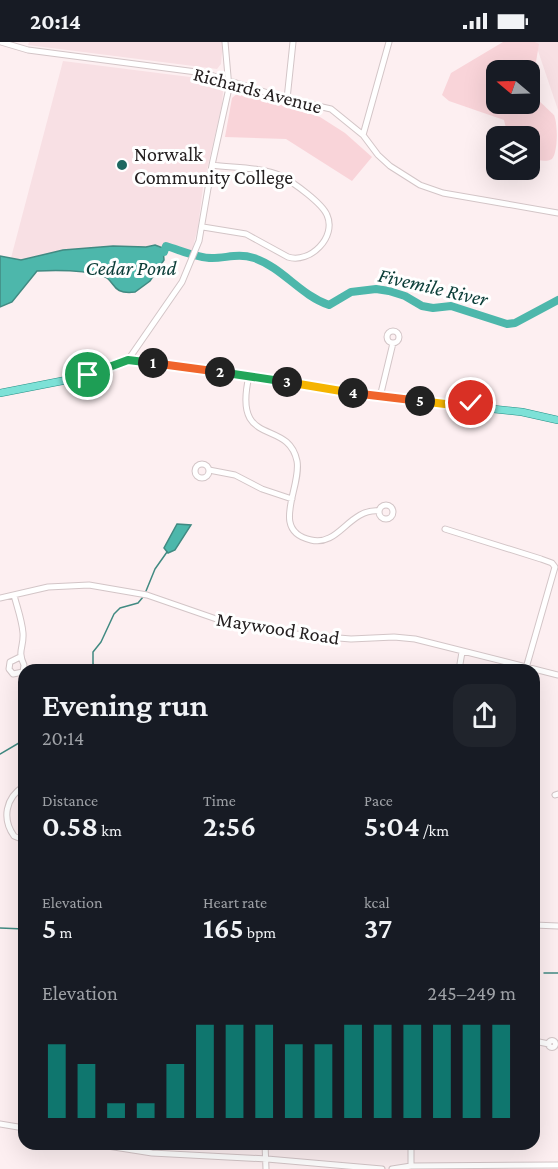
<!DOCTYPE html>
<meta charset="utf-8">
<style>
:root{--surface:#171b24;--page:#20242c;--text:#f1f3f6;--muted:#9ea1a6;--accent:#0f766e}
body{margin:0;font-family:"Crimson Pro",serif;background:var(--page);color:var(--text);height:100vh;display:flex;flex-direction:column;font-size:22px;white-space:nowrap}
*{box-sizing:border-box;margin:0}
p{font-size:20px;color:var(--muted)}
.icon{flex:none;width:33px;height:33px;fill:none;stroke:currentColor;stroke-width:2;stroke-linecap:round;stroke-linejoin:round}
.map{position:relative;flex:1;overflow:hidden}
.sheet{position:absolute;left:18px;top:622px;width:522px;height:486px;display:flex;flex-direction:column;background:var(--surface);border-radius:18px;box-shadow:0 6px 24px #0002}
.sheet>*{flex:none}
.needle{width:39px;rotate:289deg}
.tools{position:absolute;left:486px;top:18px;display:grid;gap:12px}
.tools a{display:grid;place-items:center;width:54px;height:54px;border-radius:12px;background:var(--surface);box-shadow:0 6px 24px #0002;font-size:30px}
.pin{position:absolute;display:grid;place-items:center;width:51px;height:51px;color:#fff;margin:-26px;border:3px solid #fff;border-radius:50%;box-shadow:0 2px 6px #0007}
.km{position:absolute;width:30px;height:30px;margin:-15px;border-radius:50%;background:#222;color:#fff;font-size:16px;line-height:30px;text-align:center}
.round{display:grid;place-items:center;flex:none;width:63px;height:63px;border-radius:18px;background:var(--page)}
.summary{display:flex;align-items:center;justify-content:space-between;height:102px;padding:0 24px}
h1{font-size:33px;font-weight:600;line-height:45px}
.stats{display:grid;grid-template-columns:repeat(3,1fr);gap:9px;height:102px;padding:6px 24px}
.stats div{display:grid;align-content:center}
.stats b{font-size:30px;font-weight:600}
.stats small{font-size:16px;font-weight:400}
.stats p{font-size:16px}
.chart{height:168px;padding:12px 24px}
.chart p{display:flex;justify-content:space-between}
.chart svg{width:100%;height:108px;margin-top:6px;stroke:var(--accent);stroke-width:6}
.status{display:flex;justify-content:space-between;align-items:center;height:42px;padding:0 30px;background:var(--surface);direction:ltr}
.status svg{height:16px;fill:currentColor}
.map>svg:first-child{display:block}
.built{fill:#f8e0e4}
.green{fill:#f9d4d9}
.water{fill:#4db7ab;stroke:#418a82;stroke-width:1.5}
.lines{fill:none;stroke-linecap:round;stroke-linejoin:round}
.stream{stroke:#418a82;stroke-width:1.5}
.river{stroke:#4db7ab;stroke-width:8}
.minor-casing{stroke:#d3c5c7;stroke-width:7}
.major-casing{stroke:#269086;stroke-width:8}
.minor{stroke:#fff;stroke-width:5}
.major{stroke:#7de1d7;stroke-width:7}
.split-1-casing{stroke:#fff;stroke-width:12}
.split-2-casing{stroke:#fff;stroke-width:12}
.split-3-casing{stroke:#fff;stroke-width:12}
.split-4-casing{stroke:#fff;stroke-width:12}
.split-5-casing{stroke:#fff;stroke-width:12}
.split-6-casing{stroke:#fff;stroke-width:12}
.split-1{stroke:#22a559;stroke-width:8}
.split-2{stroke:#f0652b;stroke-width:8}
.split-3{stroke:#22a559;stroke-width:8}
.split-4{stroke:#f5b400;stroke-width:8}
.split-5{stroke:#f0652b;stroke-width:8}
.split-6{stroke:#f5b400;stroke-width:8}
.poi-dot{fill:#1e6860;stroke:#fff;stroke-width:2}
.labels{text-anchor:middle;stroke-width:6;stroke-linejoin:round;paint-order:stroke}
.street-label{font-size:20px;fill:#252021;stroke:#fff}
.poi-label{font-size:20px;fill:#252021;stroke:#fff;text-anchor:start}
.water-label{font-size:21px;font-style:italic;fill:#0b3d38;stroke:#fff}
</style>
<div class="status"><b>20:14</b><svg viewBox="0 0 49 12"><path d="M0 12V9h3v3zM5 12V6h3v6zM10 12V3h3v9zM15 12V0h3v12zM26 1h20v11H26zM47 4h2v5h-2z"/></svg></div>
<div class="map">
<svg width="558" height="1127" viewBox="0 0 558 1127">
<rect width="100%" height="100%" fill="#fdeff1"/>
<path class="built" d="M29,0h194l-2,22 -4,5 -189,-24z
M535,0h23v68z
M63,19l127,16 31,9 2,6 -1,12 -19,83 -5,40 -7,28 -36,-10 -9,2 -33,-1 -50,4 -42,10 -10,-2z"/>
<path class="green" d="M503,0h32l4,2 -4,24 -5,3 -34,-1v34h34v-12c3,3 22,21 24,23 4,9 4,38 -2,44 -7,4 -14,0 -22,1v-24h-22l-4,-16 -55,-19 -7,-6 9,-22z
M239,50l81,25 25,16 27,24 -20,24 -66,-42 -61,-2 7,-39z"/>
<path class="water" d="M155,203l8,3 1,12 -14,21 -15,11c-25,3 -19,-12 -32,-16 -19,-6 -45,-6 -66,-5l-25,31 -12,5v-51l21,4 42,-10 50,-4 33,1z
M177,482l14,1 -16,25 -7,3 -4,-5z"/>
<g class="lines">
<path class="stream" d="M146,549l9,-22 12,-17
M102,628l-9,-6v-12l8,-10 13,-28 6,-6 18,-5 5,-6
M0,712l24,-14
M0,886l24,1
M544,931h14"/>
<path class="river" d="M164,210l2,-6c14,4 31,12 46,12 15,0 26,-5 42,0 29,10 46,37 75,47l22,-13 25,-3 13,2 16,5 17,10 11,2 18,-2 56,18 8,-1 43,-23"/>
<g class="minor-casing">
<path id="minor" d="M1,0l27,8 176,23 83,26 44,10 32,26 15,20 12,11 30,19 23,8 115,20
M287,57l6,-57
M363,93l26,-93
M203,185l43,7 42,23c22,7 49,-20 39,-42 -5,-12 -34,-33 -46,-39 -18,-9 -49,-8 -69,-11
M387 295a6 6 0 1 1 12 0a6 6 0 1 1-12 0Z
M128,318l54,-78 17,-41 13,-76 17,-77 -4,-46
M249,334c-17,74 39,41 48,85 5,26 -28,70 14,79 28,7 38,-32 68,-29
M380,355l13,-54
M195 429a7 7 0 1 1 14 0a7 7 0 1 1-14 0Z
M209,428l26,5 27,14 30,10
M379 470a7 7 0 1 1 14 0a7 7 0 1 1-14 0Z
M445,487l96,30 11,4 3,4 -29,101
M14,553c3,12 8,25 9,38 1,15 -6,17 1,32l-1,7 -10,2 -4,-5 1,-7 10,-5
M0,556l48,-11 41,-2 58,10 78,27 77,13 49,4 43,-2 21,2 143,36
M459,628l3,-18
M24,744c-19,12 -22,33 -10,50l10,4
M555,753l3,-1
M534,883l24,1
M548.5 1002a3.5 3.5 0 1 1 7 0a3.5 3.5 0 1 1-7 0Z
M534,999l15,3
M0,1082l24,4
M95,1102l57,9 115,6 115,10
M265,1102l1,25
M411,1124v-22
M392,1127l19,-3 147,-1"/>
</g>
<g class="major-casing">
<path id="major" d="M0,351l82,-16 46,-17 121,16 131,21 142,15 36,8"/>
</g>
<use href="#minor" class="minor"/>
<use href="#major" class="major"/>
</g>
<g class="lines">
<g class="split-1-casing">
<path id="split-1" d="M88,333l40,-15 25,3"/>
</g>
<g class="split-2-casing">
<path id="split-2" d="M153,321l67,9"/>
</g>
<g class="split-3-casing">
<path id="split-3" d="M220,330l67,10"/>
</g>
<g class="split-4-casing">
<path id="split-4" d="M287,340l66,11"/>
</g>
<g class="split-5-casing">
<path id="split-5" d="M353,351l67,8"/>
</g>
<g class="split-6-casing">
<path id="split-6" d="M420,359l50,6 1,-4"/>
</g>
<use href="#split-1" class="split-1"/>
<use href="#split-2" class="split-2"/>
<use href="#split-3" class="split-3"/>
<use href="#split-4" class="split-4"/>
<use href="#split-5" class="split-5"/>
<use href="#split-6" class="split-6"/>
</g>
<circle class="poi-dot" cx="122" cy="123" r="6"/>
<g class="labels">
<g class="street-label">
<text transform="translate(258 48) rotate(15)" y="7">Richards Avenue</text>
<text transform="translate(278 586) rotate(9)" y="7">Maywood Road</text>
</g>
<g class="poi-label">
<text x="134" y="119">Norwalk<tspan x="134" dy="23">Community College</tspan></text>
</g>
<g class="water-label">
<text x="131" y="233">Cedar Pond</text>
<text transform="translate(433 245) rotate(13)" y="7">Fivemile River</text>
</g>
</g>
</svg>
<div class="tools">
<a><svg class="needle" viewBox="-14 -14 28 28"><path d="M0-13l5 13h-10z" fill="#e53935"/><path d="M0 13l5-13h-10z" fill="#9ea1a6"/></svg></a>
<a><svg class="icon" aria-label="layers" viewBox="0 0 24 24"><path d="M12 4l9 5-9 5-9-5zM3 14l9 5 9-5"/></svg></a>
</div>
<div class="pin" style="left:88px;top:333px;background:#1e9e55"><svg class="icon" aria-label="arrive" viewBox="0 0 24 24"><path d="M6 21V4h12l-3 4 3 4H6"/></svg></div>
<div class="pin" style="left:471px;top:361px;background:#d93025"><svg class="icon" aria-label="check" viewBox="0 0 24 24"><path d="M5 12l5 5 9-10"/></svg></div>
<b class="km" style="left:153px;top:321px">1</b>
<b class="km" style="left:220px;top:330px">2</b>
<b class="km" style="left:287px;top:340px">3</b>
<b class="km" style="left:353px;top:351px">4</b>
<b class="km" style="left:420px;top:359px">5</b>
<section class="sheet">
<div class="summary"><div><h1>Evening run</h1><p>20:14</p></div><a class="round"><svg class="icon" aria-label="share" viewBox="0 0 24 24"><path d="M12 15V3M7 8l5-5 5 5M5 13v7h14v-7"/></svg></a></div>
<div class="stats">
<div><p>Distance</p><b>0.58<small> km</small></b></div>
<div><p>Time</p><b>2:56</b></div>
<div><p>Pace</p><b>5:04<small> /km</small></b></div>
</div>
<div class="stats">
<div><p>Elevation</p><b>5<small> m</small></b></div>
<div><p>Heart rate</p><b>165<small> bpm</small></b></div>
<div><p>kcal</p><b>37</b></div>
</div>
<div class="chart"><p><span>Elevation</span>245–249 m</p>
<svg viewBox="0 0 160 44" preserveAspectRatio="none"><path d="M5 44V14M15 44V22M25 44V38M35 44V38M45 44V22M55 44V6M65 44V6M75 44V6M85 44V14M95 44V14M105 44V6M115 44V6M125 44V6M135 44V6M145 44V6M155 44V6"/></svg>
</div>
</section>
</div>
